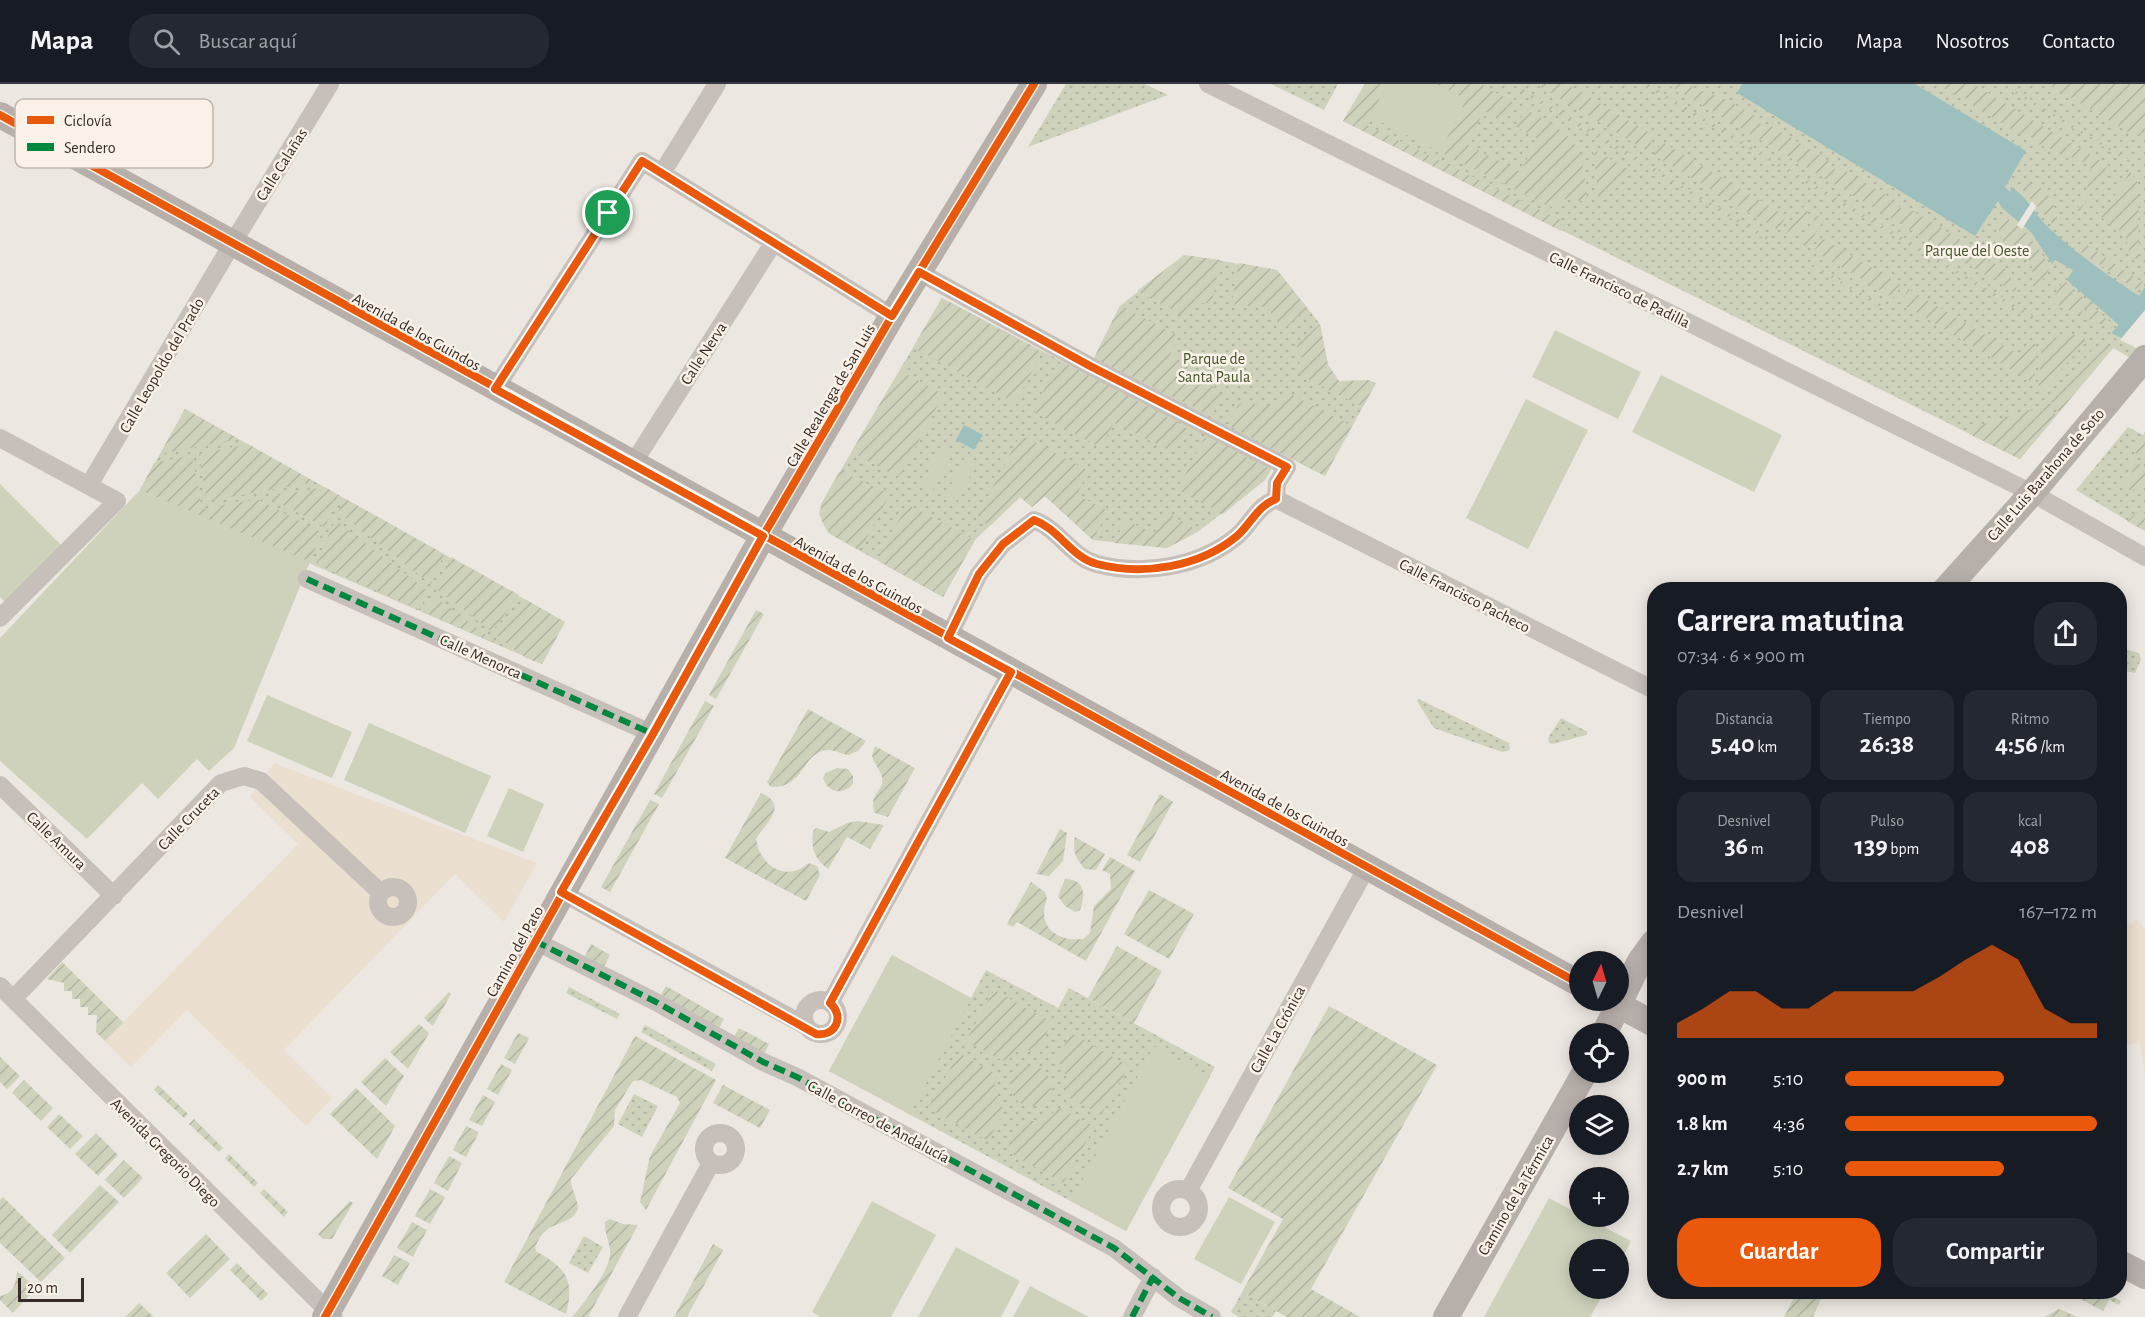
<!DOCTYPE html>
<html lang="es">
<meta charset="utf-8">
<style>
:root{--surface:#171b24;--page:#242831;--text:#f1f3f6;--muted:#9ea1a6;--line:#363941;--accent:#ea580c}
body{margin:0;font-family:"Alegreya Sans",sans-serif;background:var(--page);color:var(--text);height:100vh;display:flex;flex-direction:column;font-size:22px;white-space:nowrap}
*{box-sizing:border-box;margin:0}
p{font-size:20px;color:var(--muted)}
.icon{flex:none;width:33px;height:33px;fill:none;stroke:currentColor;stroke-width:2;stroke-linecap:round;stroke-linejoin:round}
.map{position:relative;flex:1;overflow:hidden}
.side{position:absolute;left:1647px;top:498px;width:480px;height:717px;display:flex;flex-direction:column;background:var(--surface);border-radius:24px;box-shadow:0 3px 15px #0003}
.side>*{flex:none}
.needle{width:39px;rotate:5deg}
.fabs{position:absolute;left:1569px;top:867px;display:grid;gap:12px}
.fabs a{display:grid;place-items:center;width:60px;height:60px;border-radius:50%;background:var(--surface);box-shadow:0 3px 15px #0003;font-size:30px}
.scale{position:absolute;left:18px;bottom:15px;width:66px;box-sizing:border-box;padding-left:6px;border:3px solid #372c28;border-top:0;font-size:16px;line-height:21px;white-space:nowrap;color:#372c28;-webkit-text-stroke:4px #faf1e8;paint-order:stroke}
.pin{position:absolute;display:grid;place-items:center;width:51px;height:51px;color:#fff;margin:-26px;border:3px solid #fff;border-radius:50%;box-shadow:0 2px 6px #0007}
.round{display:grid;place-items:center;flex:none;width:63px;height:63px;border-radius:24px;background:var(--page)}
.headline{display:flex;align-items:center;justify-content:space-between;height:102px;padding:0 30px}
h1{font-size:33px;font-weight:600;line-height:45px}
.figures{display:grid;grid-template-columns:repeat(3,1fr);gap:9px;height:102px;padding:6px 30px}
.figures div{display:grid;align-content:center;border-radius:15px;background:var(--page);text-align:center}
.figures b{font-size:26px;font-weight:600}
.figures small{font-size:16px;font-weight:400}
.figures p{font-size:16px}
.chart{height:168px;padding:12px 30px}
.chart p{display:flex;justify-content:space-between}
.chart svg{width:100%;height:108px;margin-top:6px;fill:var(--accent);opacity:.7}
.cta{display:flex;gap:12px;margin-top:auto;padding:12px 30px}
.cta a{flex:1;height:69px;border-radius:24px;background:var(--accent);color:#fff;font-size:24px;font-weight:600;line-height:69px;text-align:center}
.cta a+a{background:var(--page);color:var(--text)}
ul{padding:0 30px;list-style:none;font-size:20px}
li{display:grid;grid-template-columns:96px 72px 1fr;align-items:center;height:45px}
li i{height:15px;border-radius:8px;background:var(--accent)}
header{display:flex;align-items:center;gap:36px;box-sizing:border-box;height:84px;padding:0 30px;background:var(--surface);border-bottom:2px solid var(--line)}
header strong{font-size:28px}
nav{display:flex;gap:33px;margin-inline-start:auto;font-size:21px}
.search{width:420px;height:54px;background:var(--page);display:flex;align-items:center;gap:15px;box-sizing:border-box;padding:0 21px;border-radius:24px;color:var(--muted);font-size:22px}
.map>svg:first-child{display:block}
.grass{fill:url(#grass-dots)}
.garden{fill:url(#garden-furrows)}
.pitch{fill:#ced2bb}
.plaza{fill:#ebdfd0}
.water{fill:#9dbfbe}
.pier{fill:#ede7e1}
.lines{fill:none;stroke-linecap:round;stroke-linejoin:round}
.street{stroke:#c6bfba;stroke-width:18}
.secondary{stroke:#b7afaa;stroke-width:26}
.quiet{stroke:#00873e;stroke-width:6;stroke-dasharray:12 6;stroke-linecap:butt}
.cycleway-casing{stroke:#faf1e8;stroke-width:11}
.cycleway{stroke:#e8590c;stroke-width:8}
.route-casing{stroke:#fff;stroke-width:12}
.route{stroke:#ea580c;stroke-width:8}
.labels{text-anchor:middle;stroke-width:5;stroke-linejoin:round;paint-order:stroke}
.street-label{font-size:16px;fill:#372c28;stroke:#faf1e8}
.park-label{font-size:16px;fill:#47552c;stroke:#faf1e8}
.key{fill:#faf1e8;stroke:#c0b6ae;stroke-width:1.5}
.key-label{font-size:16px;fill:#372c28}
</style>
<header>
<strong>Mapa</strong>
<div class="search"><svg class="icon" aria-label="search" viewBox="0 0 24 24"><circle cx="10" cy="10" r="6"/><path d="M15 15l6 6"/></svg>Buscar aquí</div>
<nav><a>Inicio</a><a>Mapa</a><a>Nosotros</a><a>Contacto</a></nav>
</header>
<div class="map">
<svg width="2145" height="1233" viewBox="0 0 2145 1233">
<defs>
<pattern id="grass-dots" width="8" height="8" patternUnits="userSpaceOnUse" patternTransform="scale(1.5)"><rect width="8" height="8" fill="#ced2bb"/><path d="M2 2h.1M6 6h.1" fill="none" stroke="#b2b4a1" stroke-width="1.8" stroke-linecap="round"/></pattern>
<pattern id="garden-furrows" width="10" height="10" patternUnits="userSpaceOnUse" patternTransform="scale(1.5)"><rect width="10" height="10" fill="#ced2bb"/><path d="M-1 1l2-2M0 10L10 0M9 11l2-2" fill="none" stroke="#b2b4a1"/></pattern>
</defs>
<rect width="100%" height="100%" fill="#ede7e1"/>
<path class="grass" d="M1066,0h79l23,11 -140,52z
M1271,0h67l-14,26z
M1365,0h780v282l-32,-18 -93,111 -677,-338z
M1184,171l93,15 43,54 8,41 11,16 37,2 -51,93 -45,-23 -15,27 -66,51 -32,17 -74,-8 -48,-44 -13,11 -12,-10 -45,43 -32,57 -115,-64 -9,-19 2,-10 121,-206 144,76 34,-68z
M185,325l380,213 -23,42 -402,-174z
M2128,343l15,8 2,-3v99l-69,-41z
M2128,566l11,3 2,6 -6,14 -15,-3v-9z
M1419,615l90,44 1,7 -8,2 -68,-24 -17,-27z
M1561,634l27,14 -2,3 -33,9 -4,-1 -1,-5z
M892,871l79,43 15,-28 72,38 11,-20 146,79 -89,164 -297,-160z
M569,903l51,27 -3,5 -51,-26z
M645,941l71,39 -4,7 -71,-39z
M634,1010l24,12 -16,31 -24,-13z
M584,1152l19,11 -15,26 -19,-10z
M1242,1208l34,19 -4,6h-33l-8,-5z"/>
<path class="garden" d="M1365,0h22l-20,41 198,97 -4,9 -218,-110z
M1436,0h45l33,19 -9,18 -21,-10 -18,33 54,28 18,-33 -22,-12 9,-18c50,27 57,31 62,89l-5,3 -18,-2 -12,8 -4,-1 -108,-54 26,-53z
M1536,0h31l88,52 -8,15z
M1641,0h7l387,233 -2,3z
M1667,0h24l2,4 32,11 36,20 -2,4 7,4 2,-3 61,37 -2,3 9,6 3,-3 59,35 -1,3 5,4 3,-3 62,38 -2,2 8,4 2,-3 14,14 15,7 12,18 1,8z
M1937,0h36l135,81 -30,49 1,-12 7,-10 5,-23 -3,-5 -55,-22 1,-3 -9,-5 -1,3 -57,-35 1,-2 -7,-5 -1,3z
M1999,0h6l128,78 -1,2z
M2048,0h97v52h-10z
M1522,4l120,72 -5,2 -115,-69z
M1662,58l124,74 -8,14 -124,-75z
M1593,65l35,20 1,4 -30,24z
M1649,80l16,11 107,64 -4,2 -119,-72z
M2130,88l8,11 1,70 -1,5 -7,2 -6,-26 -24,-17z
M2027,100c18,-1 29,20 30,35l-4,6 -32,-37z
M1803,123h3l2,6 -15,25 -7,-4z
M1818,131l5,6 -16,26 -8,-5z
M2003,131l26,20 21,32 -14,25c-7,-10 0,-21 -7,-32 -3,-4 -8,-3 -12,-6 -15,-10 -24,-22 -14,-39z
M1822,154l79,47 -8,13 -79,-47z
M2087,161l56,38 -5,8 -57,-39z
M1184,171l36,5 -7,38 -3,5h-16l-5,11 -5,2 -47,-25z
M1809,178l77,45 -3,2 -72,-43z
M1239,179l38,7 30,38 -20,19 -5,1 -15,-21 -32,-2 -3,-4z
M2064,196l49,45 -3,4 -23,-11v-9h-4l-2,6 -30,-13z
M1908,205l110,65 15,-11 3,2 -1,30 -5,6 -129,-78z
M942,214l96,52 2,6 -23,43 -5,2 -96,-52 -1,-5z
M1120,222l55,28 2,5 -7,14 49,38 2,5 -8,17 -5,1 -114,-56z
M1320,240l8,41 11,16 29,-1 8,3 -13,24 -65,-33 -2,-5 6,-11 -5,-8v-5z
M2065,248l20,6v5l-41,46 -6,-4 4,-37z
M2106,260l8,3 -55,65 -9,-12 44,-52z
M1063,278l122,64 2,4 -12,20 -4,1 -57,-28 -12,22 -4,1 -63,-33 -1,-5 23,-43z
M903,288l38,21 1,4 -41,77 -5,2 -42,-23 -1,-4 45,-76z
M1284,309h5l63,33 -27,50 -94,-49 -1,-6 8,-16 4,-2 35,3z
M2047,319l9,13 -36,43 -51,-25 5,-7 55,-17 9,3z
M185,325l53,30 -78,15z
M2145,348v27l-11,-6z
M1023,352l62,33 2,5 -10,21 28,14 1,6 -13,25 -48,-44 -13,11 -12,-10 -30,29 -12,-6v-5l41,-78z
M1209,353l62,33 -6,10 -42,34 -43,-23 -1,-5 25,-47z
M248,360l67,38 -108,19 -8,-47z
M192,371l10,54 55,-10 65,34 -12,29 -170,-72 14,-27z
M2131,376l14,7v12l-8,10 -8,1 -5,-4 2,-7 6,-4v-7l-3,-4z
M840,387l47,22 1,5 -26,49 -5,2c-48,-27 -43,-34 -17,-78z
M325,403l13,8 -13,32 -57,-30z
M344,414l100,56 -13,30 -93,-72z
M909,421l66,35 -32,57 -63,-35 -1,-6 27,-49z
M2139,427l6,3v17l-18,-10z
M1169,430l30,17 -32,17 -53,-5 10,-21 4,-1 26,13 10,-19z
M335,436l93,71 -8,19 -104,-46z
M451,473l68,38 -27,37 -55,-43z
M434,512l65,49 -73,-32z
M525,515l40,23 -23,42 -16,-6 -29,-22z
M756,526l8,4 -48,85 -7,-4z
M705,617l9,5 -52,92 -8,-4z
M808,625l58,32 -8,10 -10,4c-6,-1 -13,-5 -19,-5 -28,1 -23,38 -58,37l-4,-5z
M875,662l40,22 -27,49 -13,-4c-8,-19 11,-23 7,-36 -2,-8 -9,-14 -10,-22z
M837,684l11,1 5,7v8c-10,11 -24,10 -30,-6l3,-5z
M761,709c29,12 4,31 -5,46 4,27 30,44 53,24l8,3 3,9 -14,26 -81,-43z
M1160,710l13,8 -33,60 -13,-7z
M650,716l9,4 -49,88 -9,-5z
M858,737l26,4 -14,24 -23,-12 -19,32c-14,-11 -17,-20 -15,-38l3,-3 13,4 18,-9z
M1060,745l7,4 -4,28 -14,15 -13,-2z
M1075,753l30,17 -9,16 -11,-1c-9,-10 -13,-18 -10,-32z
M1110,773l25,14 -49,90 -69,-39 -4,5 -6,-3 24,-42 14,10 2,7c-11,27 10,43 36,40l7,-6 4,-27 17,-17 -1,-15 -8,-4z
M1065,795c20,0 21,16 15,31l-5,2 -10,-6 -7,-10z
M1149,806l45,24 -25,45 -45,-25z
M591,860l19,11 -8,15 -19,-10z
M1117,862l45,25 -28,52 -46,-25z
M62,878l62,61 -19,18 -9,-9 1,-17h-9v-8h-8v-8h-8v-8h-8v-8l-17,-4z
M666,902l58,33 -7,13 -59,-32z
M994,906l58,32 -14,27 -22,3 -13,9 -37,-20z
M449,908l2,2 -18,32 -9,-8z
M1329,922l108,59 -126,224 49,28h-73l-45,-25 41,-73 -55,-31z
M419,940l10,9 -21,36 -18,-17z
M739,944l30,16 -6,13 -31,-17z
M518,949l11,5 -14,26 -11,-6z
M1071,949l58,33 -28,49 -35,-19v-21l-9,-16z
M635,952l81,44 -70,130 -6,-8 10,-46 30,-53 -3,-6 -36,-17 -8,1 -18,29 -1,16 -43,53c-1,10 10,25 6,32 -9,17 -32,7 -42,37l2,4c29,16 38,28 29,62l-62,-32z
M959,969l37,21 -2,15 10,22 -16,30 -60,-33z
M0,973l20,19 -13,13 -7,-7z
M385,974l19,18 -18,30 -25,-24z
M501,980l11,6 -14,25 -11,-6z
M1011 1002a20 20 0 1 1 40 0a20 20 0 1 1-40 0Z
M24,996l29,28 -12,13 -29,-28z
M158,1001l30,29 -4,4 -30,-28z
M723,1001l47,25 -10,18 -47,-25z
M356,1004l39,38 -18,33 -47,-45z
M483,1011l12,7 -13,24 -13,-6z
M1060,1024l34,20 -31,55 -57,-32 16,-30h19z
M59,1030l24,22 -13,13 -23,-22z
M194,1035l29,29 -4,4 -30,-28z
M466,1042l13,6 -13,25 -13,-7z
M96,1049l22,22 -20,21 -23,-22z
M229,1070l29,29 -4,4 -29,-29z
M449,1072l13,7 -14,28 -14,-8z
M124,1076l19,18 -19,20 -19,-18z
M100,1101l19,17 -49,51 -18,-18z
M264,1105l24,23 -4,5 -24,-24z
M430,1105l15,8 -15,27 -15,-8z
M3,1113l62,61 -24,24 -41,-39v-43z
M350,1117l3,2 -21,36h-9l-5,-5z
M610,1135l13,5 15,1 -50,92h-16c11,-13 37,-45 38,-62 1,-11 -6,-22 -5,-33z
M412,1138l15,8 -14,27 -16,-9z
M206,1150l24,25 -40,39 -24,-25z
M713,1160l10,6 -36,67h-13z
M394,1171l16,8 -12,22 -16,-9z
M237,1179l31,31 -7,7 -31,-31z
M17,1187l19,17 -23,25 -13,-13v-4c14,-2 16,-13 17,-25z
M1797,1208h27l-11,25h-29z
M2038,1208h64l19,9 -2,4 -10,-5 -6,11 -36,-19 -21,3z
M139,1219l15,14h-29z
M2059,1225l19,8h-34z"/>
<path class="pitch" d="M1387,0h49l30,15 -26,53 -69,-35z
M1555,246l86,42 -23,47 -86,-42z
M1661,291l121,60 -28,57 -122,-60z
M1526,315l62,31 -60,119 -62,-31z
M942,361l11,6 -21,41 -11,-6z
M965,373l12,6 -22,41 -11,-6z
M0,400l61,61 -56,57 -5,-5z
M140,406l170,72 -76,186 -25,23 -12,-12 -39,40 -16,-16 -55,56 -87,-78v-123z
M267,611l85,37 -20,46 -85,-37z
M369,639l122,53 -26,57 -121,-53z
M509,704l35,16 -21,48 -36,-16z
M892,871l79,43 -61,116 -81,-43z
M1154,962l56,31 -84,154 -55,-30z
M1229,1113l46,25 -34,62 -47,-25z
M1549,1114l30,16 1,2 5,1 46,24 -12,24 -1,-15h-38v38l26,1 -16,28h-106z
M872,1117l64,34 -45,82h-71l-8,-5z
M956,1163l64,34 -19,36h-83z
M1030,1202l59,31h-76z"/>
<path class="plaza" d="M274,679l263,100 -33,59 -49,-48 -171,176 48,48 -26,28 -119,-116 -56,57 -26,-26 193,-197 -48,-47z
M2120,831l10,10 6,-6 9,10v148l-5,-34 -20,3z"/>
<path class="water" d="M1742,0h173l111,67 -21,36 5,5 1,-5c17,10 23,27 38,41 28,26 58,47 90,68l6,-9v62l-34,-16 8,-8 -52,-45 6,-10 -18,-10 -3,4 -21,-32 -29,-24 -4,-7 -23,35 -238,-143z
M964,341l19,10 -9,15 -18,-10z"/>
<path class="pier" d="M2032,117l4,6 -14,22 -5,-4z
M2145,226v42l-25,-12z"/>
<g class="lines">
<path class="street" d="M1208,0l824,409 113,64
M662,89l55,-89
M919,188l171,94 197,101 -10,16 -1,16
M495,305l147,-228 250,155
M0,354l117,63 -117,117
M632,381l142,-223
M89,401l143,-241 98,-160
M1276,415l378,191
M307,495l346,155
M948,554l31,-64 24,-30 31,-24c25,9 37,37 63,44 46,12 103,3 140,-28 14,-12 20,-30 39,-37
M0,701l114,111
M378 818a15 15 0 1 1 30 0a15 15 0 1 1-30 0Z
M561,808l245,134
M535,857l121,61 107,60 34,15 317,171 65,50 33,19
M0,902l334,331
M13,915l208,-216 23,-7 17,5 119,111
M804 933a17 17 0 1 1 34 0a17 17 0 1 1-34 0Z
M830,919l181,-331
M704 1065a16 16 0 1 1 32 0a16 16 0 1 1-32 0Z
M1161 1124a19 19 0 1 1 38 0a19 19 0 1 1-38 0Z
M1188,1107l179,-324
M627,1233l84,-154
M1132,1233l21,-40"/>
<path class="secondary" d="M0,31l1580,869
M1945,506l87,-97 113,-135
M1609,916l45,24
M1604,950l36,-73 14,-19
M2120,1179l25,13
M325,1233l438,-781 129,-220 142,-232
M1446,1233l139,-245"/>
<path class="quiet" d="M919,188l171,94 197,101 -10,16 -1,16
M307,495l346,155
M535,857l121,61 107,60 34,15 317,171 65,50 33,19
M1132,1233l21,-40"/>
<g class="cycleway-casing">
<path id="cycleway" d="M0,31l1580,869
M325,1233l438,-781 129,-220 142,-232"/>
</g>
<use href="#cycleway" class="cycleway"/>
</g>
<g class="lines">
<g class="route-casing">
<path id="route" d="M642,77l250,155 27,-44 171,94 197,101 -10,16 -1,16c-19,7 -25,25 -39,37 -37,31 -94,40 -140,28 -26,-7 -38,-35 -63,-44l-31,24 -24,30 -31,64 63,34 -181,331c15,13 6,34 -14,31l-255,-142 92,-158 110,-198 -268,-147z"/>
</g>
<use href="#route" class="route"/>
</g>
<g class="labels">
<g class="street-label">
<text transform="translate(281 80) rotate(-58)" y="6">Calle Calañas</text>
<text transform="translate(1620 205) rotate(26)" y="6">Calle Francisco de Padilla</text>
<text transform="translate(417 247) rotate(29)" y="6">Avenida de los Guindos</text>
<text transform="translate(703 269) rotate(-57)" y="6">Calle Nerva</text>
<text transform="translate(161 281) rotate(-60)" y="6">Calle Leopoldo del Prado</text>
<text transform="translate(830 311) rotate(-60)" y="6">Calle Realenga de San Luis</text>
<text transform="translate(2045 390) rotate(-49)" y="6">Calle Luis Barahona de Soto</text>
<text transform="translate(859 490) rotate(29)" y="6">Avenida de los Guindos</text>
<text transform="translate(1465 511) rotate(27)" y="6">Calle Francisco Pacheco</text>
<text transform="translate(481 572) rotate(24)" y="6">Calle Menorca</text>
<text transform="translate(1285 723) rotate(29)" y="6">Avenida de los Guindos</text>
<text transform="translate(188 734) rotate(-46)" y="6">Calle Cruceta</text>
<text transform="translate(57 756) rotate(44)" y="6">Calle Amura</text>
<text transform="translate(514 867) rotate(-61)" y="6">Camino del Pato</text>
<text transform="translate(1277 945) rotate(-61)" y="6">Calle La Crónica</text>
<text transform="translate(879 1037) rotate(28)" y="6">Calle Correo de Andalucía</text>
<text transform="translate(166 1068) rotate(45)" y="6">Avenida Gregorio Diego</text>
<text transform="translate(1515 1111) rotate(-60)" y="6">Camino de La Térmica</text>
</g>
<g class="park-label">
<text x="1977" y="172">Parque del Oeste</text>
<text x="1214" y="280">Parque de<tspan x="1214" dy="18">Santa Paula</tspan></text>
</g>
</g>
<rect x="15" y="15" width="198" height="69" rx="9" class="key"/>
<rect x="27" y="32" width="27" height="8" fill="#e8590c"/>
<rect x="27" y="59" width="27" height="8" fill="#00873e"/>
<g class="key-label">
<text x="64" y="42">Ciclovía</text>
<text x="64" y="69">Sendero</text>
</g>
</svg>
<div class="fabs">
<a><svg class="needle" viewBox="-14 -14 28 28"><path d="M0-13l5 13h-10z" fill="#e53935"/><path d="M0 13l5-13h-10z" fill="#9ea1a6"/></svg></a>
<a><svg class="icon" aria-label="locate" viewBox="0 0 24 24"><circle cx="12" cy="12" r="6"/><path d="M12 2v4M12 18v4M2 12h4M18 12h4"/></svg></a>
<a><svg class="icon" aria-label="layers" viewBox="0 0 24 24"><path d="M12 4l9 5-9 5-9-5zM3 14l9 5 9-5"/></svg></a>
<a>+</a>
<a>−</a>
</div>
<div class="scale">20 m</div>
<div class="pin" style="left:608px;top:129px;background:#1e9e55"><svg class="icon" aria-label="arrive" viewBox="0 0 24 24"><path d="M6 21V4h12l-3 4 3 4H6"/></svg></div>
<section class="side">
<div class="headline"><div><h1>Carrera matutina</h1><p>07:34 · 6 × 900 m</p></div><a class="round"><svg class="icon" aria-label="share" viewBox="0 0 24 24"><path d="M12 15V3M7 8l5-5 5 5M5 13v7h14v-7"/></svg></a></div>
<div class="figures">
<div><p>Distancia</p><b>5.40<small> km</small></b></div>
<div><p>Tiempo</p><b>26:38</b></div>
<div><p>Ritmo</p><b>4:56<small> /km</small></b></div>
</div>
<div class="figures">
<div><p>Desnivel</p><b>36<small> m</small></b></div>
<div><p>Pulso</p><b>139<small> bpm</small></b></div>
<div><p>kcal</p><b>408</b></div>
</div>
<div class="chart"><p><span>Desnivel</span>167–172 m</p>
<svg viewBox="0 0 160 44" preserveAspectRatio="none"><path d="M0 44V38L10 32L20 25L30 25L40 32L50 32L60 25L70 25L80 25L90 25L100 19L110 12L120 6L130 12L140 32L150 38L160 38V44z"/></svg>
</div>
<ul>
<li><b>900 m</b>5:10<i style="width:63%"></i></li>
<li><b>1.8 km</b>4:36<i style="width:100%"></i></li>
<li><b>2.7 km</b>5:10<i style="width:63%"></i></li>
</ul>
<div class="cta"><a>Guardar</a><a>Compartir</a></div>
</section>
</div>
